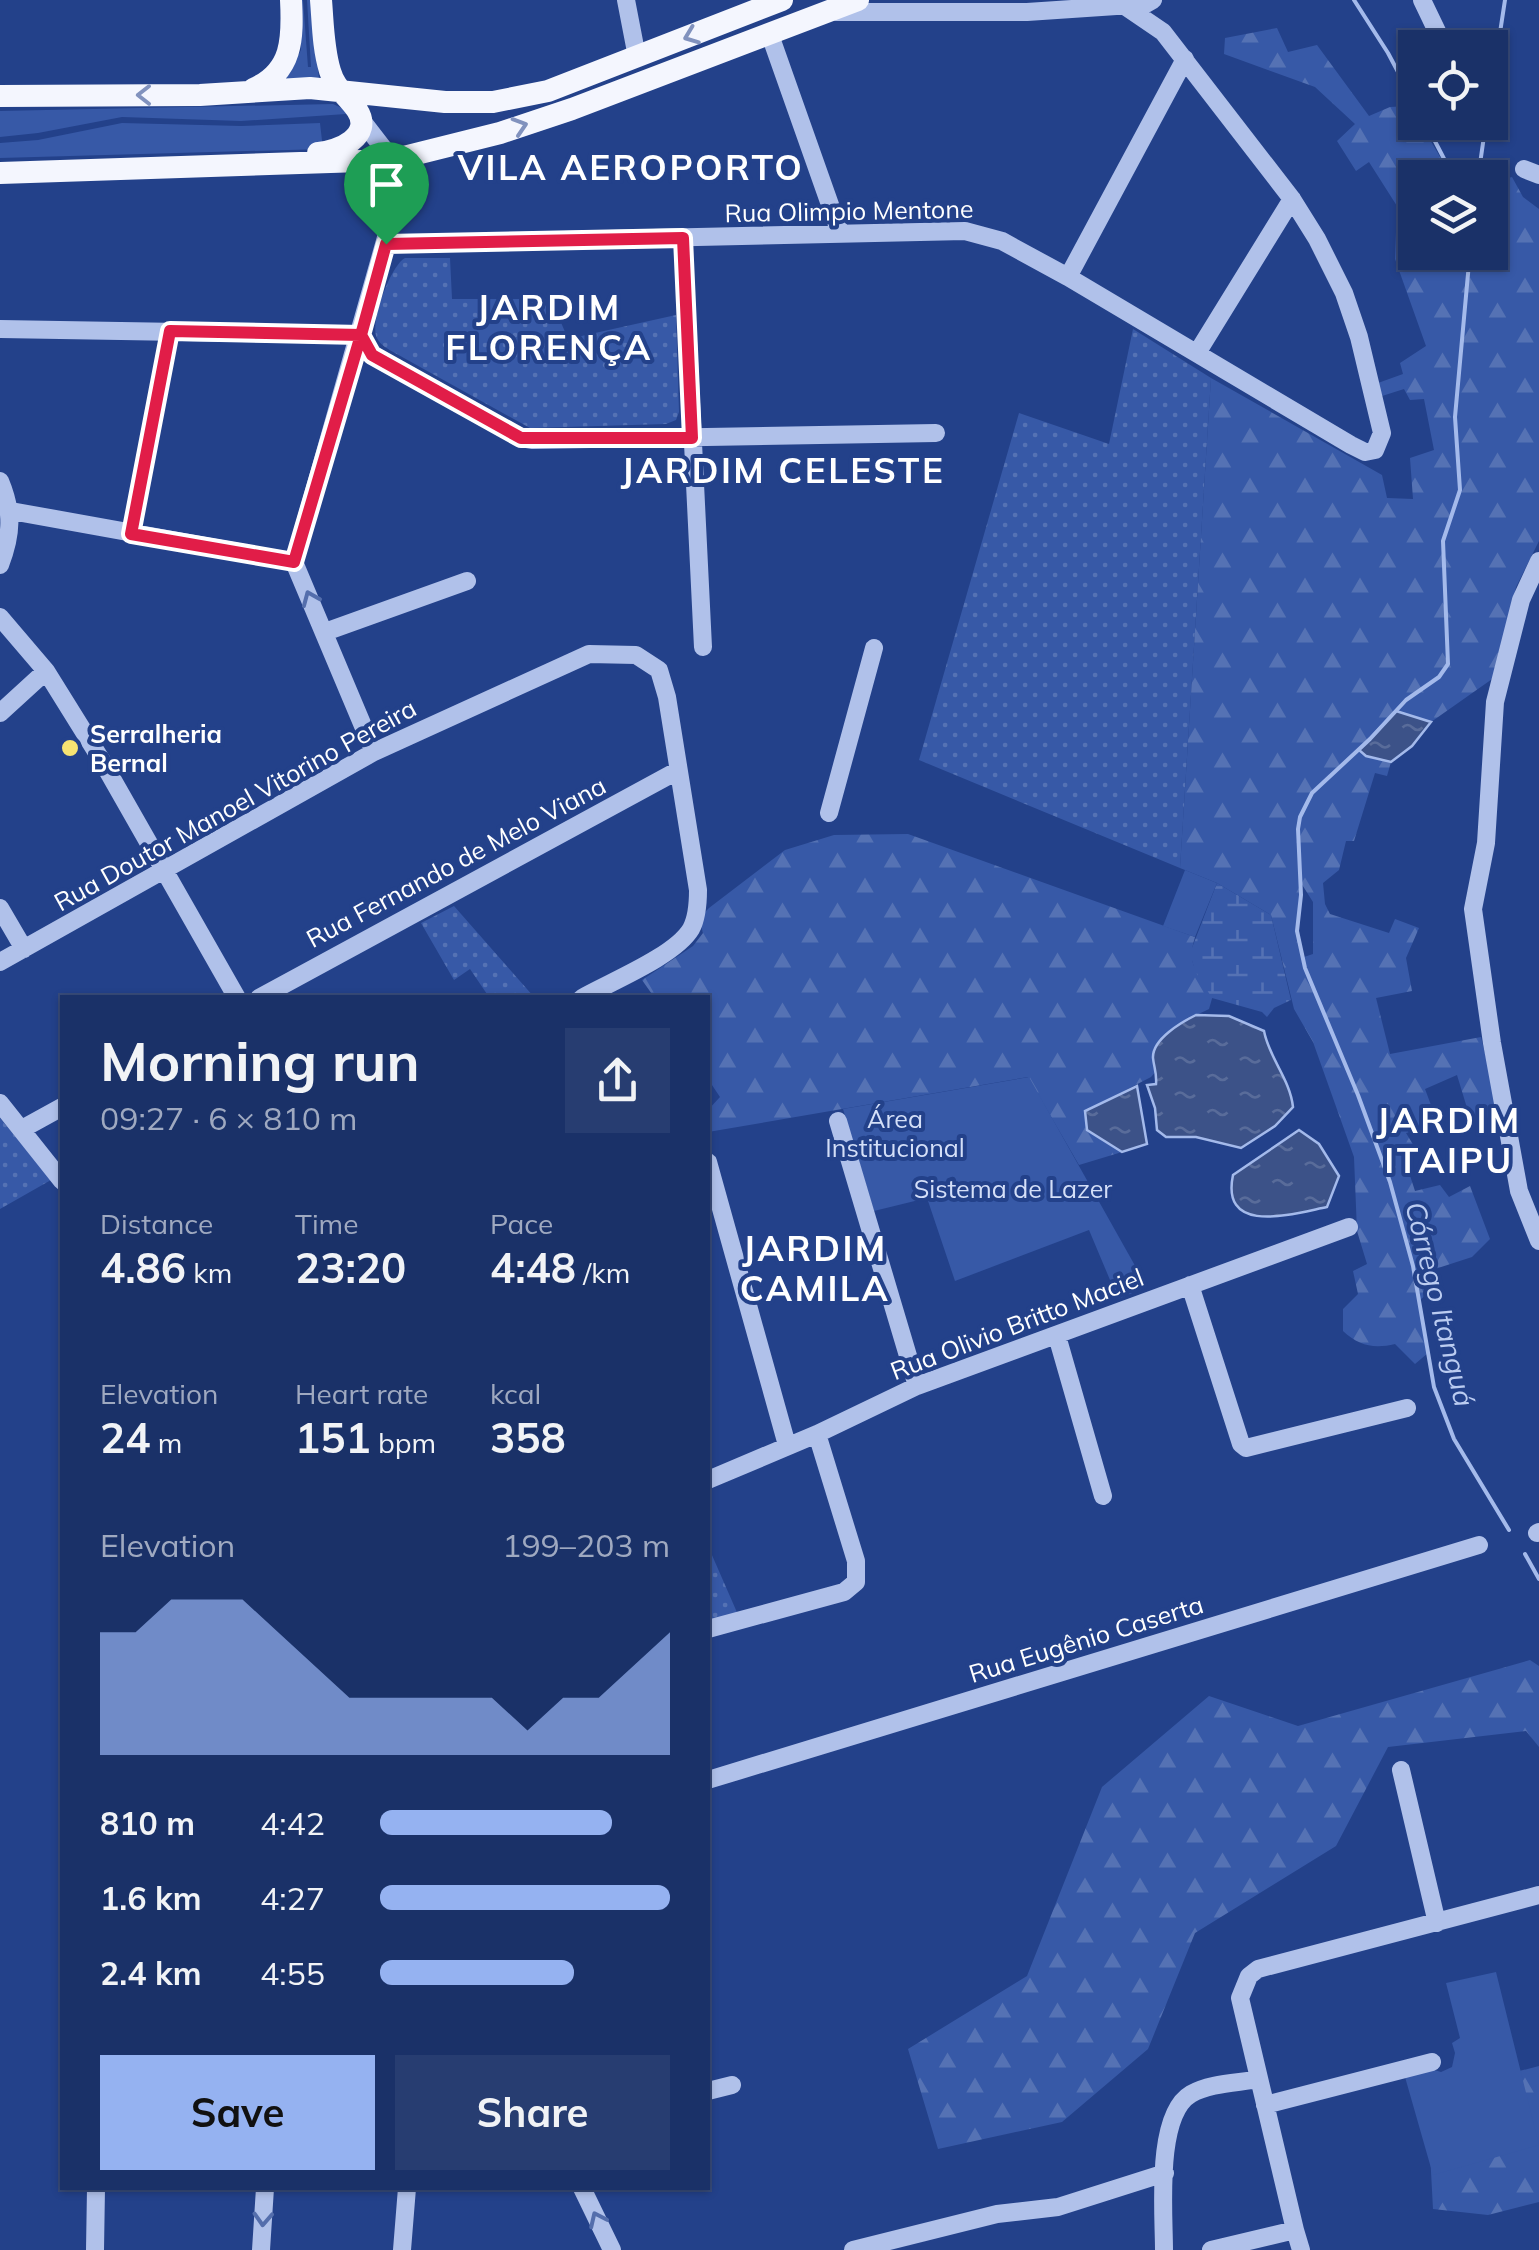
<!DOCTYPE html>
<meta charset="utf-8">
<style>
:root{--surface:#1a3168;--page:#273d71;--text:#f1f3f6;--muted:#9fa9c0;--line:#384c7c;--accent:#95b2f1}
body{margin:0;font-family:Mulish,sans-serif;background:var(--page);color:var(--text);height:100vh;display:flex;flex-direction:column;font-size:38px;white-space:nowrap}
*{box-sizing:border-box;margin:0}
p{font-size:32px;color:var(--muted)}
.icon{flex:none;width:55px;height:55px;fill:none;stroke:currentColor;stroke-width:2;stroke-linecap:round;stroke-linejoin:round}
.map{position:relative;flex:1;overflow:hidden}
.drawer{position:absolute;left:60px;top:995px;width:650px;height:1195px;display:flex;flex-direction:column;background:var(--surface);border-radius:0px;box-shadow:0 2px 8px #0004,0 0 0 2px var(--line)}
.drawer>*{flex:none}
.buttons{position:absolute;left:1398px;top:30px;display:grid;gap:20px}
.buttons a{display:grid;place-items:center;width:110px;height:110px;border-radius:0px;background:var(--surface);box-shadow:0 2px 8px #0004,0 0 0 2px var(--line);font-size:50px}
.pin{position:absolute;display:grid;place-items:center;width:85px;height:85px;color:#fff;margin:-102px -42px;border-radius:50% 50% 50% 0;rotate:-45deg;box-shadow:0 0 10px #0007}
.pin .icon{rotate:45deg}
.round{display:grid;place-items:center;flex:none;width:105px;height:105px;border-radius:0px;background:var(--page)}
.head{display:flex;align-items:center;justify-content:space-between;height:170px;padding:0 40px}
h1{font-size:55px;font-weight:700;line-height:75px}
.stats{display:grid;grid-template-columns:repeat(3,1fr);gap:15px;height:170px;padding:10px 40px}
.stats div{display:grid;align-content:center}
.stats b{font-size:42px;font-weight:700}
.stats small{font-size:28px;font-weight:400}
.stats p{font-size:28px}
.chart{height:280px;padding:20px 40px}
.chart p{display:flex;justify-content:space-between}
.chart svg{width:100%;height:180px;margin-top:10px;fill:var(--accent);opacity:.7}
.action{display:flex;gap:20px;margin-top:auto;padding:20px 40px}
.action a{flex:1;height:115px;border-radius:0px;background:var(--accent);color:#111;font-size:40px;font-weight:700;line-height:115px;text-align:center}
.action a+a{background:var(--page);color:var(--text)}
ul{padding:0 40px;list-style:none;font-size:32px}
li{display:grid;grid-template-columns:160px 120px 1fr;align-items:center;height:75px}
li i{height:25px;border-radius:12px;background:var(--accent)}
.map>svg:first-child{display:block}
.grass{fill:url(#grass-dots)}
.forest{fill:url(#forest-firs);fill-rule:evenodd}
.wetland{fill:url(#wetland-marsh)}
.park{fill:#3759a7}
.water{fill:url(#water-ripples);stroke:#a4baeb;stroke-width:2.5}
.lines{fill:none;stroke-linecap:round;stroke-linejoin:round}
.stream{stroke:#a4baeb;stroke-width:4}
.minor{stroke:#b0c1ea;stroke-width:18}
.major{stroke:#f4f6fe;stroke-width:22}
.oneway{stroke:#8192be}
.oneway2{stroke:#546eac}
.route-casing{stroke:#fff;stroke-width:20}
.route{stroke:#e11d48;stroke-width:12}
.poi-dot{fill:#f6e372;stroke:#23418a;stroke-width:4}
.labels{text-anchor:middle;stroke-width:8;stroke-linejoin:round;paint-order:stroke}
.street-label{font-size:25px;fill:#fff;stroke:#23418a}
.poi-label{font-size:25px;font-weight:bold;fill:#fff;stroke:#23418a;text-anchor:start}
.park-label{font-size:25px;fill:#d4dff8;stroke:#23418a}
.water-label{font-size:28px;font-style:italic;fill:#bbccf1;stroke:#23418a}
.district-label{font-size:35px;font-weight:bold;letter-spacing:2.5px;fill:#fff;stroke:#23418a}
</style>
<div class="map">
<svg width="1539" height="2250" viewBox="0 0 1539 2250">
<defs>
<pattern id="grass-dots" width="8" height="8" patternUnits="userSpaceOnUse" patternTransform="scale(2.5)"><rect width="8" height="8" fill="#3759a7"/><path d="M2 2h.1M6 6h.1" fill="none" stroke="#5572b4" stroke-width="1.8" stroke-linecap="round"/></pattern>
<pattern id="forest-firs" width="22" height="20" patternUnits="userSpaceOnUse" patternTransform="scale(2.5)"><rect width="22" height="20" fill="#3759a7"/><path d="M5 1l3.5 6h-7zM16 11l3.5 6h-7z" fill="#5572b4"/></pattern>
<pattern id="wetland-marsh" width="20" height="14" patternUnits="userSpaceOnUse" patternTransform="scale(2.5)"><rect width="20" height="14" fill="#3759a7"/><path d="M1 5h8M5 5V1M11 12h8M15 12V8" fill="none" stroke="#5572b4"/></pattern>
<pattern id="water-ripples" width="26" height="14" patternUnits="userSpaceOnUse" patternTransform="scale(2.5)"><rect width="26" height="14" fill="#3c5288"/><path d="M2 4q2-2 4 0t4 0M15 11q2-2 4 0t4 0" fill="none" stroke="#596c9a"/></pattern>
</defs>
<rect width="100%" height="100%" fill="#23418a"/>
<path class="grass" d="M405,258h45l2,41h99l17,40 108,-24 3,97 -3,8 -10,4 -136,4 -135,-75c-7,-4 -15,-8 -18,-15 -8,-15 14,-73 28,-80z
M1133,329l78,49 -31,490 -261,-108 100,-347 90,31z
M454,906l80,91h-45l-19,-28 -16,11 -33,-57z
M0,1118l51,62 -51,29z
M708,1546l31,71 -31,8z"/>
<path class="forest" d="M1277,28l11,24 29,-7 52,71 21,-9 20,-1 5,16 5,1 32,54 -37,1v74h75v-69l22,-6 11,20 16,12v332l-23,46 -21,90 -64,45 -35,-11 -37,39 7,6 25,6 -4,14 -12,-3 -21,68h-8l-7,29 -16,13 2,21 5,10 59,19 6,-14 24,9 -13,30 6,33 -36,7 14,56 91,-17 19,78 -29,6 -14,-46 -32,14 13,35 -32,9 11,18 -13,6 11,34 25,-6 9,12 21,-11 20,53 -18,18 -37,12 -6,23 -10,9 9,52 -13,11 -20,-20c-21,5 -36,2 -52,-13v-22l15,-15 -5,-23 14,-7 -10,-33 -3,-74 -41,-115 -19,-33 -23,-94 -54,-32 -37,-15 31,-490 171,97 5,23 26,1 -3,-41 24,-8 -10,-51 -14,1 -6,-11 -22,7 -4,-13 25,-9 -3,-11 26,-17 -31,-87 2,-53 -28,-44 -13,9 -19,-30 18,-17 -40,-37 -91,-33 1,-16zM1301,883l12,19v52l-9,3 -7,-26z
M908,834l287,103c-9,29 3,35 18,58l-4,14c-21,10 -66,30 -51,60l-7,8 -66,34 3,19 34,22 -43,13 -51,-88 -320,55v-22l12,-13 -12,-18v-81l-54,-1 -12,-17 51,-34 10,-13 -4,-15 10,-10 76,-58 49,-15z
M1530,1660l9,6v81l-13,-16 -138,16 -52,99 -141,87 -47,116 -86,73 -124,27 -30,-100 119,-73 75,-189 107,-91 89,30z
M1539,2066v136l-51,13 -55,-6 -6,-114z"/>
<path class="wetland" d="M1217,883l54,32 20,85 -17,8 -7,9 -5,-5 -50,-14 -17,-27 -5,-18z"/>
<path class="park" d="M301,0h2l5,67h3l-4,-67h4l8,79 -35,3 17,-32z
M333,104l11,5 2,5 -105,7 -119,-4 -84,16 -38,4v-26z
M122,123l119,3 79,-3 3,26 -323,9v-15l38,-3z
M1185,870l32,13 -22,54 -32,-11z
M1029,1077l118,210 -29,12 -29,-69 -134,51 -28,-83 -53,13 -31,-102z
M1496,1972l43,173 -106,30 -28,-98 26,-8 10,3 11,-5 3,-14 -3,-10 8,-5 -14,-55z"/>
<path class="water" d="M1396,711l35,11 -19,24 -21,16 -25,-6 -7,-6z
M1196,1015l33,1 35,15c5,27 26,48 29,76l-18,19 -34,22 -45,-11h-30l-9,-7 -2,-22 -8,-23 9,-1c1,-11 -2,-16 -3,-26 -1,-19 29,-36 43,-43z
M1137,1086l10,58 -25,8 -35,-22 -2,-19z
M1299,1130l20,14 20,32 -12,31c-31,6 -107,30 -94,-32z"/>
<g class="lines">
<path class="stream" d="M1354,0l34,53 27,51
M1490,98l15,-98
M1425,122l29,56
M1478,178l8,-56
M1470,252l-15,165 5,73 -17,51 5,123 -9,13 -33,23 -36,39 -58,54 -12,24 -2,12 3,66 -4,36 8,37 53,127 32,87 23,84 21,121 20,52 55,91
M1525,1554l14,25"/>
<path class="minor" d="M626,0l11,57
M1422,0l23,48
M836,12h191l119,-8 7,-4
M770,35l70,198
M360,118l37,48
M1524,169l15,6
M683,239l20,408
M386,244l579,-13 37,10 66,36 283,168 14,7 10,-2 7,-17 -23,-96 -15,-44 -27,-54 -25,-40 -129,-167 -47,-32
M1068,277l117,-218
M0,329l361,6
M361,335l11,20 149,83 12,2 403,-7
M1197,353l95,-154
M0,481c13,31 12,53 0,84
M11,511l283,51
M131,534l39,-203
M1539,561l-18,39 -26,102 -9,141 -13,66 19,134 27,148 20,50
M294,562l110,-388 9,-16 7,-4
M294,562l80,190
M0,617l46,54 56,90 135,237
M325,632l142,-51
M0,713l46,-42
M829,813l45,-165
M0,908l24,41
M0,962l374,-210 215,-98 47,1 23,15 8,27 31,193c0,13 -1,28 -7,39 -16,27 -81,53 -109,69
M259,998l418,-227
M0,1103l62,78
M838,1121l79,265
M22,1129l40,-22
M708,1162l79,283
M1190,1285l51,159 5,4 161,-40
M1057,1336l46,160
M708,1480l109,-46 100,-48 432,-159
M1537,1533l2,-1
M708,1629l136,-37 12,-10v-21l-39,-127
M1401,1770l36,153
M708,1780l771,-235
M708,2091l24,-6
M1265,2105l167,-43
M582,2188l30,62
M1295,2230l-55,-232 9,-22 9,-7 281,-74
M95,2250l1,-62
M261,2250l4,-62
M402,2250l5,-62
M853,2250l144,-36 61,-7 107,-34
M1164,2250c0,-38 -9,-135 27,-156 19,-11 47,-11 68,-15
M1211,2250l84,-20 6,20"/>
<path class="major" d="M253,89c40,-17 40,-51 38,-89
M0,96l200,-1 110,-7 135,14h48l55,-11 234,-91
M318,153c20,-1 56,-17 39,-43 -10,-15 -22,-21 -27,-39 -7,-23 -7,-47 -9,-71
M0,173l392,-13 108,-27 72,-24 286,-109"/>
</g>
<defs><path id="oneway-chevron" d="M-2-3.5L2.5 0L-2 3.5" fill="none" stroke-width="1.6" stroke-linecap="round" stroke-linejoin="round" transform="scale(2.5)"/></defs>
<g class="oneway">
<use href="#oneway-chevron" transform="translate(691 36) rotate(159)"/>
<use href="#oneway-chevron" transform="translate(144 95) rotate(180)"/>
<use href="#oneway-chevron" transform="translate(520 126) rotate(-18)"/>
</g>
<g class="oneway2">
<use href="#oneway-chevron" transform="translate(310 598) rotate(-113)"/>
<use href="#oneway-chevron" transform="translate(263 2219) rotate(93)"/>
<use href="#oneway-chevron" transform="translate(597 2219) rotate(-115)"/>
</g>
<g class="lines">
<g class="route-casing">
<path id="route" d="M386,244l-25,91 -191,-4 -39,203 163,28 67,-227 11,20 149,83h171l-9,-200 -297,6"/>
</g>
<use href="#route" class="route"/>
</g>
<circle class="poi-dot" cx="70" cy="748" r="10"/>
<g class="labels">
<g class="street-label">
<text transform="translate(849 211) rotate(-1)" y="9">Rua Olimpio Mentone</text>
<text transform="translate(235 805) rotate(-29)" y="9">Rua Doutor Manoel Vitorino Pereira</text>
<text transform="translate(456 862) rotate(-28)" y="9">Rua Fernando de Melo Viana</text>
<text transform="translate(1017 1324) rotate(-21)" y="9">Rua Olivio Britto Maciel</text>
<text transform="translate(1086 1639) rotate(-17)" y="9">Rua Eugênio Caserta</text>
</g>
<g class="poi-label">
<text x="90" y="743">Serralheria<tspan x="90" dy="29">Bernal</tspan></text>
</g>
<g class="park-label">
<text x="895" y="1128">Área<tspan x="895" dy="29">Institucional</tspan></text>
<text x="1013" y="1198">Sistema de Lazer</text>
</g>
<g class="water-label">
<text transform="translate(1440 1304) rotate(76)" y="10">Córrego Itanguá</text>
</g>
<g class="district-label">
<text x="631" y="180">VILA AEROPORTO</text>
<text x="549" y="320">JARDIM<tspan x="549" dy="40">FLORENÇA</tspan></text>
<text x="783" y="483">JARDIM CELESTE</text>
<text x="1449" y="1133">JARDIM<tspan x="1449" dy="40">ITAIPU</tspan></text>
<text x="815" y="1261">JARDIM<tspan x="815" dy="40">CAMILA</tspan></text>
</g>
</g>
</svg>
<div class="buttons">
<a><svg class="icon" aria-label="locate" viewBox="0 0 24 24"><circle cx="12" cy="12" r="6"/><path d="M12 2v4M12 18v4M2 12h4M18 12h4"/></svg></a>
<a><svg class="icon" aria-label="layers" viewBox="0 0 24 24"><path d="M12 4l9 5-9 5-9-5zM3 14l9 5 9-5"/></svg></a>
</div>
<div class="pin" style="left:386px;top:244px;background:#1e9e55"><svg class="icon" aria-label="arrive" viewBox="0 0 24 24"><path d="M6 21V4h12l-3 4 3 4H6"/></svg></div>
<section class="drawer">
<div class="head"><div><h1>Morning run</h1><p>09:27 · 6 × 810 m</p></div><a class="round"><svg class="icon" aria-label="share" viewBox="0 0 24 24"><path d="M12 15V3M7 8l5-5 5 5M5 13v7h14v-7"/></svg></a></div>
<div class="stats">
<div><p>Distance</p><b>4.86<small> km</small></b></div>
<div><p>Time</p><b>23:20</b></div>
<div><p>Pace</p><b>4:48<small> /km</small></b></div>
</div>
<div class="stats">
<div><p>Elevation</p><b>24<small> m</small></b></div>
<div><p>Heart rate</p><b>151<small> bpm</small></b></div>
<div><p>kcal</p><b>358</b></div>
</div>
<div class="chart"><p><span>Elevation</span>199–203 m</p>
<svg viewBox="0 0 160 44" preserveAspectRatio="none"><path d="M0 44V14L10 14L20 6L30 6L40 6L50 14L60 22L70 30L80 30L90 30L100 30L110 30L120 38L130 30L140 30L150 22L160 14V44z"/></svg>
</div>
<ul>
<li><b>810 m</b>4:42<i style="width:80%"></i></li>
<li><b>1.6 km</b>4:27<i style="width:100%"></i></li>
<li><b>2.4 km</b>4:55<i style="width:67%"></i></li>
</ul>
<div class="action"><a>Save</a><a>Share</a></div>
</section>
</div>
